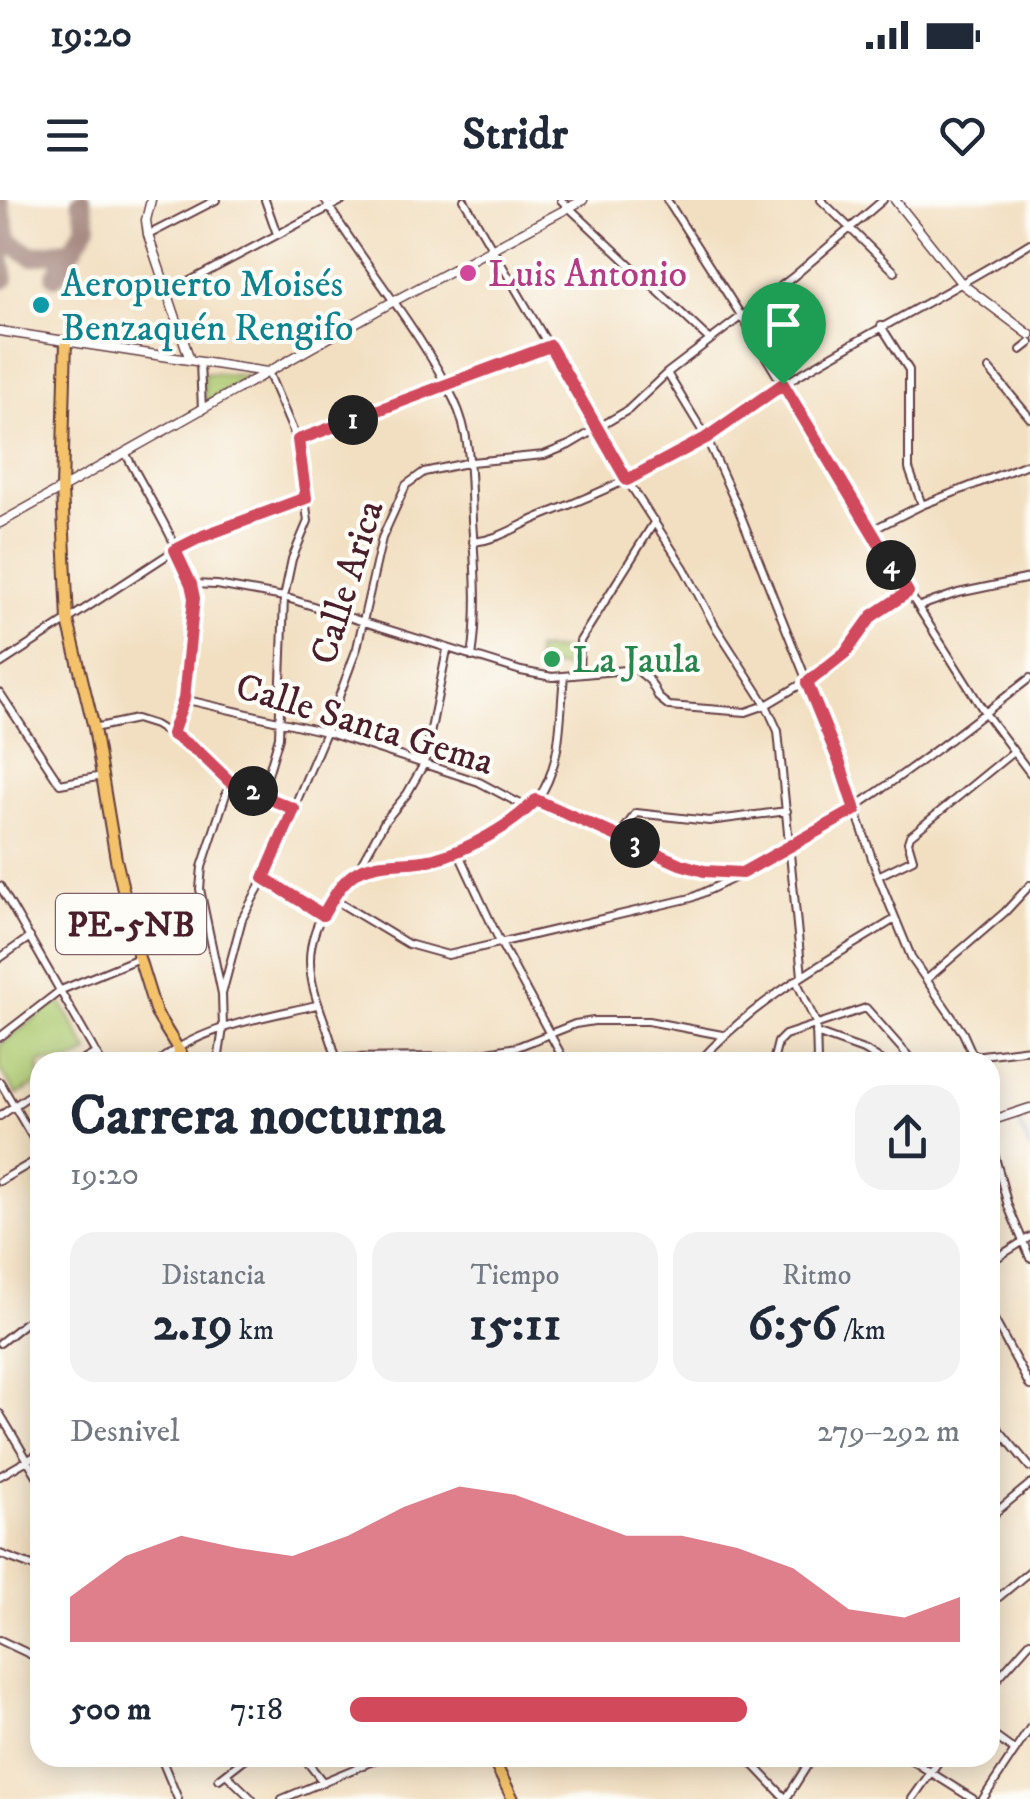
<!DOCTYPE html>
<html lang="es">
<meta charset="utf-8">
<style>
:root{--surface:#fff;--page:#f2f2f3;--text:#1f2937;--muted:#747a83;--accent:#d1495b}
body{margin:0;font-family:"IM FELL DW Pica",serif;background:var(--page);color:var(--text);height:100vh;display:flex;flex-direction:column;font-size:38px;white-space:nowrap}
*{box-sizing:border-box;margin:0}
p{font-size:32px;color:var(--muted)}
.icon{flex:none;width:55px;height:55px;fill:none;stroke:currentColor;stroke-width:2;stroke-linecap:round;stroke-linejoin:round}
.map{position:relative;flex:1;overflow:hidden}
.details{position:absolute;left:30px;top:852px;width:970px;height:715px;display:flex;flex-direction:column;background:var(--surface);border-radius:30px;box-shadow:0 5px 25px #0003}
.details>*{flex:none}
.pin{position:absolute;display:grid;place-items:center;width:85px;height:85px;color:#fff;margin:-102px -42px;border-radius:50% 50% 50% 0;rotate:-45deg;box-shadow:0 0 10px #0007}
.pin .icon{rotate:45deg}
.km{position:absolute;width:50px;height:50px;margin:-25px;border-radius:50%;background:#222;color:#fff;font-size:28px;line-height:50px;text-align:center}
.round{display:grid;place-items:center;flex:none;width:105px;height:105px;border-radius:30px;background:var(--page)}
.summary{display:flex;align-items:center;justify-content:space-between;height:170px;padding:0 40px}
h1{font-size:55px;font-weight:700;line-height:75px}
.figures{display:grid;grid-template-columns:repeat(3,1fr);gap:15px;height:170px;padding:10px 40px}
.figures div{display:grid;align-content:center;border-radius:25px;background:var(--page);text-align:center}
.figures b{font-size:50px;font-weight:700}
.figures small{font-size:28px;font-weight:400}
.figures p{font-size:28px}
.chart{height:280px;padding:20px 40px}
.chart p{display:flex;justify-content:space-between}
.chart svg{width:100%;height:180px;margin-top:10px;fill:var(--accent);opacity:.7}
ul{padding:0 40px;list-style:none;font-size:32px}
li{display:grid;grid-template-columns:160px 120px 1fr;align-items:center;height:75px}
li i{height:25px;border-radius:12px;background:var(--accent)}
.status{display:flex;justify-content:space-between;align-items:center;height:70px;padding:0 50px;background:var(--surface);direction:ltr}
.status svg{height:28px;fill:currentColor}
header{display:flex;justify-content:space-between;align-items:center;height:130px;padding:0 40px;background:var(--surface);font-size:45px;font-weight:700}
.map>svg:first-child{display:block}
.green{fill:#adca71;stroke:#7c744e;stroke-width:2.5}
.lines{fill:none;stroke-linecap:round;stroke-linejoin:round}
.stream{stroke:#64a1d5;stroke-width:2.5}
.taxiway{stroke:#9e7f76;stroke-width:20}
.minor-casing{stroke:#633c42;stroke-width:10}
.tertiary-casing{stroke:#633c42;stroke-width:11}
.trunk-casing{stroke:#633c42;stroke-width:14}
.minor{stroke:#fff;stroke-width:6}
.tertiary{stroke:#fff;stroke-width:8}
.trunk{stroke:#f3c26a;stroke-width:10}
.route-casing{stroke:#fff;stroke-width:20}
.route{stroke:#d1495b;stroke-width:12}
.hotel-dot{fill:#d1479c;stroke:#fdfcf7;stroke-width:4}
.culture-dot{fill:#0f9aa8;stroke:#fdfcf7;stroke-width:4}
.leisure-dot{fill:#2e9e5b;stroke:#fdfcf7;stroke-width:4}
.labels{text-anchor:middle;stroke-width:8;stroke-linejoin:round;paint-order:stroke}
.shield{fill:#fdfcf7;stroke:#806168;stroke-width:2.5}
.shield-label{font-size:35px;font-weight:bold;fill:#4a1f2b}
.hotel-label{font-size:38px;fill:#b23c85;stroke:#fdfcf7;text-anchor:start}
.culture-label{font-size:38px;fill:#0d838f;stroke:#fdfcf7;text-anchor:start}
.street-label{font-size:38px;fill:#4a1f2b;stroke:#fdfcf7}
.leisure-label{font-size:38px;fill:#27864d;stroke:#fdfcf7;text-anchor:start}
</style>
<div class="status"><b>19:20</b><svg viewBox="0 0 49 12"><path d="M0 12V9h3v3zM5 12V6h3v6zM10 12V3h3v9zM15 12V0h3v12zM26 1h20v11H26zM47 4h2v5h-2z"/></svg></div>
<header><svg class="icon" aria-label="menu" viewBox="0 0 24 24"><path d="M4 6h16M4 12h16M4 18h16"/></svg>Stridr<svg class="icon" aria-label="heart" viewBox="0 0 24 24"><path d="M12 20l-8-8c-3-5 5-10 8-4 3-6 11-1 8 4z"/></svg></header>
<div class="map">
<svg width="1030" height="1599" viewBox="0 0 1030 1599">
<rect width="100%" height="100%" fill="#fdfcf7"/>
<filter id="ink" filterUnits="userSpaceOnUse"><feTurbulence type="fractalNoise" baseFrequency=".01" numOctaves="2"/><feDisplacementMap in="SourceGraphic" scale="20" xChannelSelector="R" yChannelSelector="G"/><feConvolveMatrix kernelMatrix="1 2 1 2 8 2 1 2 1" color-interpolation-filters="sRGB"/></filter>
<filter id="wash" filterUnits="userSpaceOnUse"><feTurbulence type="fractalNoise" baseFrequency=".0048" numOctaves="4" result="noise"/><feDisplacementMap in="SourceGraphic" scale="40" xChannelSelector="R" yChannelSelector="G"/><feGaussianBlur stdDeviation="2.25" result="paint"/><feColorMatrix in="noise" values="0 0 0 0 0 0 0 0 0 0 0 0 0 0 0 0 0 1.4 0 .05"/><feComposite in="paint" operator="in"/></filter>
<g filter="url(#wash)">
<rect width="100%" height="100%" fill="#f2dfc1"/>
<path class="green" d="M204,173l47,3 -46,27z
M536,450h33v17h-33z
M60,800l29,52 -18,10h-31v20l-23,13 -17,-25v-26z"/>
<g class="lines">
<path class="stream" d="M1017,917l13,32"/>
<path class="taxiway" d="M0,4l8,37 -8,12
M8,41l24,15 36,-6 7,-4
M0,54l4,25
M55,76l32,-51 -6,-25"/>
</g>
</g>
<g filter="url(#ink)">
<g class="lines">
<g class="minor-casing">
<path id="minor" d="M265,0l12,34
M325,0c41,68 94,128 129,200 18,37 16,79 18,120 3,46 7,91 0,137
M464,0l163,280 57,88 31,58 51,79 12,26 24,245
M561,0l149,140
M667,0l75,117 128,214 115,182 45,60
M821,0l74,72
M148,35l68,-35
M169,92l174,-92
M881,126l28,44v99l13,36
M1021,150l9,-7
M200,162l2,48
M989,169l41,49
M667,173l39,64 31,69 103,258 38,112 34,83 51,74 13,29
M297,240l253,-94
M126,254c22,43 59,98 68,145l-11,100 -11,35
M870,331l52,-26 108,-42
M473,342c29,-3 45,-17 71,-27 56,-22 113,-47 165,-79 33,-20 62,-45 95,-64 75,-45 152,-83 226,-129
M191,384l26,1 67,12 237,74 31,6 84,-8 14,12 9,17 10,8 77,6 20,-7 66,-39 15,-14 25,-36 36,-24
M920,406l38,-13 72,-15
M0,464l175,-114 28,-15 103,-37
M579,473l1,-32 75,-120
M0,493l60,91 42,-8
M183,499l143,33 153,50 49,26
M94,528l42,-9 19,6 45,28 30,29 64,27
M262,595l17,-58 5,-140 8,-38 16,-38 -11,-81 -29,-68
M536,600l144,64 24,7 37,2
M619,636l17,-23 73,8 78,-10
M457,650l43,92 65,120
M357,671l28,-50 22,-27 17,-30 23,-114
M878,676l35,-17 -5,-17 2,-6 103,-84
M264,678l58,37
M0,686l101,176
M333,699l75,45 40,11 243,-57c125,-54 232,-137 339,-220
M0,758l30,-21
M796,780l20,43 1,39
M926,780l79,-68 25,-27
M222,794l-22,-105 2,-22 28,-85
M816,833l50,18 17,11
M0,837l61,-47 78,-32
M974,856l56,-7
M336,858l123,-1 58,-10 58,-23 19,-3h54l74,14
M80,862l14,-8
M158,862c44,-36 104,-44 158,-57
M218,862l5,-34 -1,-34 20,-75 22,-41 62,-146 31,-84 25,-110 24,-53 18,-13 47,-10 73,-7 25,-10 59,-35 39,-37 126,-96 90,-77
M337,862c-7,-35 -27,-65 -27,-102 0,-37 30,-86 66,-95 20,-4 41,-1 61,-7 31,-9 92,-40 107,-69 18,-33 16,-77 20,-113
M699,862c54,-61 126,-100 196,-143
M773,862l5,-20 7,-7 81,-27 44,50
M0,882l40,68
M0,916l40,-28
M990,938l18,68 22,52
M0,981l40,-23
M990,1062l40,-25
M990,1112l40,74
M0,1143l40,-32
M0,1214l40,67
M990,1219l40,48
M0,1276l40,-23
M990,1322l6,-10 34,-28
M0,1354l40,15
M999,1397l31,-26
M0,1440l40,19
M990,1487l40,-45
M990,1533l25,18
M161,1558l17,41
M304,1558l19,24
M357,1558l6,8
M747,1558l39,41
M908,1558l65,41
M226,1574l26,25
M219,1579l27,-21
M282,1599l98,-41
M786,1599l26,-41
M912,1599l29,-41
M983,1599l47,-71"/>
</g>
<g class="tertiary-casing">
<path id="tertiary" d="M151,0l-5,20 2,15 42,125
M895,0l67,84 68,51
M0,131l267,41
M0,323l394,-222 189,-101
M990,921l40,-13"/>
</g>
<g class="trunk-casing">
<path id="trunk" d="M66,141l-4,148 6,132 26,107 22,131 23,99 17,55 30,49
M492,1558l21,41"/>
</g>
<use href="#minor" class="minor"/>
<use href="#tertiary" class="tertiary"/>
<use href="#trunk" class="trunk"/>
</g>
</g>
<g class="lines" filter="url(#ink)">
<g class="route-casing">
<path id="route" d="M550,146l77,134 79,-42 77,-54 125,208 -36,24 -26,36 -39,31 33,81 15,46 -113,63 -38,-2 -24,-7 -144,-64c-25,26 -68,50 -102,59 -25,6 -54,0 -77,13 -16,9 -25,28 -34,43l-59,-37 30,-69 -64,-27 -30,-29 -28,-19 12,-35 10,-101 -3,-14 -16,-34 28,-14 103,-38 -8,-58z"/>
</g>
<use href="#route" class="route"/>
</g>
<circle class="hotel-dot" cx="468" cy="73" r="10"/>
<circle class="culture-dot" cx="41" cy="105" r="10"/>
<circle class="leisure-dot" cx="552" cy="459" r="10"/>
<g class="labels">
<rect class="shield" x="56" y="694" width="150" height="60" rx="8"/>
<g class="shield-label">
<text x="131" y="736">PE-5NB</text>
</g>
<g class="hotel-label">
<text x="488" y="86">Luis Antonio</text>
</g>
<g class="culture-label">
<text x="61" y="96">Aeropuerto Moisés<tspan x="61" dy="44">Benzaquén Rengifo</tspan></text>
</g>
<g class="street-label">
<text transform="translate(346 382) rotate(-73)" y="13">Calle Arica</text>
<text transform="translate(365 523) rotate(17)" y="13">Calle Santa Gema</text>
</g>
<g class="leisure-label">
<text x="572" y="472">La Jaula</text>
</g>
</g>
</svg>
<div class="pin" style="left:783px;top:184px;background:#1e9e55"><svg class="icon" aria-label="arrive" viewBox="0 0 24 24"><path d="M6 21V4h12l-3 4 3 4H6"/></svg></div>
<b class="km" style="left:353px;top:220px">1</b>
<b class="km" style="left:253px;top:591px">2</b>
<b class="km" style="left:635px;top:643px">3</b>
<b class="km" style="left:891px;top:365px">4</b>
<section class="details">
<div class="summary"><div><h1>Carrera nocturna</h1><p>19:20</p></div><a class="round"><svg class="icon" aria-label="share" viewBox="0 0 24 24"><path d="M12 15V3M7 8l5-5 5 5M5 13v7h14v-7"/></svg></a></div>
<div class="figures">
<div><p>Distancia</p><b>2.19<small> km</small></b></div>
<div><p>Tiempo</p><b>15:11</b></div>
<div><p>Ritmo</p><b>6:56<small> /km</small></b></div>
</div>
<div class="chart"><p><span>Desnivel</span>279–292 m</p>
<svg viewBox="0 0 160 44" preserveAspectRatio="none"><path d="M0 44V33L10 23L20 18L30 21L40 23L50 18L60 11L70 6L80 8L90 13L100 18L110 18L120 21L130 26L140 36L150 38L160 33V44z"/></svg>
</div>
<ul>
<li><b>500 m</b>7:18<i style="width:65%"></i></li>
</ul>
</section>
</div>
